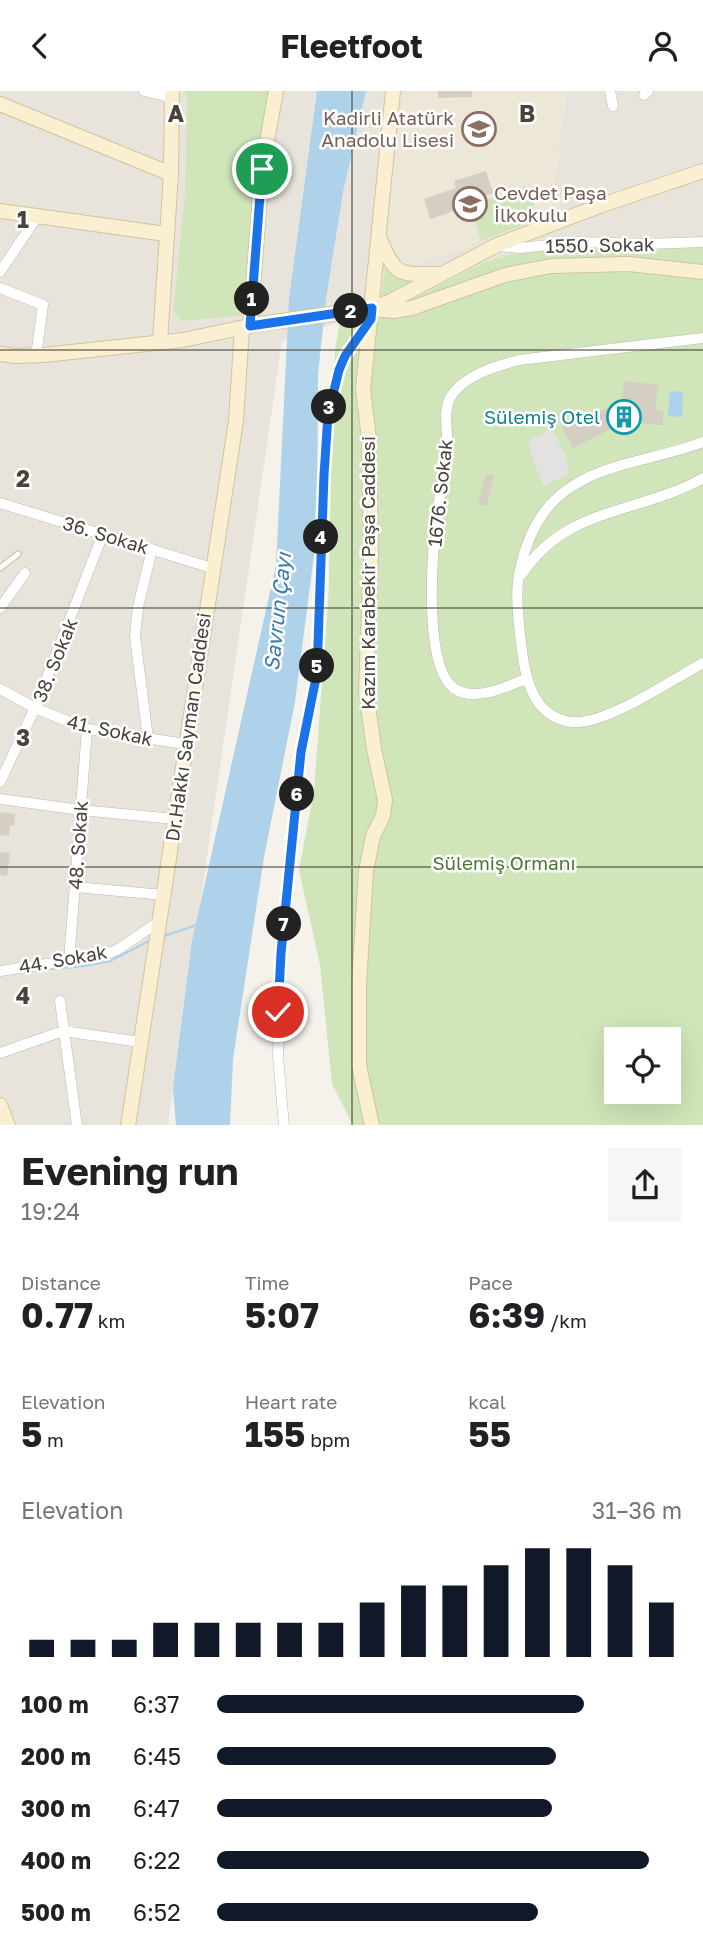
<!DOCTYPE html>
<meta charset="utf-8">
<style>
:root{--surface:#fff;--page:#f6f6f6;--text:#202124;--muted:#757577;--accent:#111827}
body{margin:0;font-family:"Golos Text",sans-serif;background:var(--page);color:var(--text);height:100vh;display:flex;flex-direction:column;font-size:26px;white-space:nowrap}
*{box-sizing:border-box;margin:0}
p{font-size:23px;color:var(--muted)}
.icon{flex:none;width:38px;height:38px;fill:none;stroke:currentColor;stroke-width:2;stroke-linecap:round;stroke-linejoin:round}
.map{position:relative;height:1034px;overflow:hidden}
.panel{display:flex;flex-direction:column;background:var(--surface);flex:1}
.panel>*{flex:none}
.buttons{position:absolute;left:604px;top:936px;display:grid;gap:14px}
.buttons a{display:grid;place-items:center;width:77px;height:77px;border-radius:0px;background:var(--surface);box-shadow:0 7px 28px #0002;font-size:35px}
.pin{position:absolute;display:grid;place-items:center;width:60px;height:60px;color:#fff;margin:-30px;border:4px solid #fff;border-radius:50%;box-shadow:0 2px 7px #0007}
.km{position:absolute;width:35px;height:35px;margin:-18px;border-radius:50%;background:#222;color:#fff;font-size:19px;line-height:35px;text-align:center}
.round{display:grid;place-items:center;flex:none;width:74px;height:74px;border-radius:0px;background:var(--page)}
.headline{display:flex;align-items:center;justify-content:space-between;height:119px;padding:0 21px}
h1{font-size:38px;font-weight:700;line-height:52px}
.metrics{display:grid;grid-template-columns:repeat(3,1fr);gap:10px;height:119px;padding:7px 21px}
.metrics div{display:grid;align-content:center}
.metrics b{font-size:35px;font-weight:700}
.metrics small{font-size:19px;font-weight:400}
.metrics p{font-size:19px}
.chart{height:196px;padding:14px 21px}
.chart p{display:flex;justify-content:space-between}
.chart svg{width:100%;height:126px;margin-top:7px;stroke:var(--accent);stroke-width:6}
ul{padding:0 21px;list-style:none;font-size:23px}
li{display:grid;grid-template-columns:112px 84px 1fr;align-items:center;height:52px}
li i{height:18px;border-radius:9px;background:var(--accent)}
header{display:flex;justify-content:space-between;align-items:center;height:91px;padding:0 21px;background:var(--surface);font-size:32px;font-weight:700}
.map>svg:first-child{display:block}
.residential{fill:#e8e4db}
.education{fill:#ece7d7}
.green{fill:#d0e5b9;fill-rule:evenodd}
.parking{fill:#e4e2e0}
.water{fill:#afd2eb}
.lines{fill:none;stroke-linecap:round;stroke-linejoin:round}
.stream{stroke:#afd2eb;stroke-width:2.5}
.building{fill:#d5cec2}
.lane-casing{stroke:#bfbaaf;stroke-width:7}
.street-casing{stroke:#bfbaaf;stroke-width:11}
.secondary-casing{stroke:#d0c4a0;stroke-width:16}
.lane{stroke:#fff;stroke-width:5}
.street{stroke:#fff;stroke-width:10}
.secondary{stroke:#faf0d1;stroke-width:14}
.route-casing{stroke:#fff;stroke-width:14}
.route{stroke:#1a73e8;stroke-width:9}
.grid{fill:none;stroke:#49433a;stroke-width:2;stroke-opacity:0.55}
.labels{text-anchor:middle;stroke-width:5;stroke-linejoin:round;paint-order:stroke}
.education-label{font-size:19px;fill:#785e54;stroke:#fff;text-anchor:end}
.street-label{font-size:19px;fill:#49433a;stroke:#fff}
.culture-label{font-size:19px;fill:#0d838f;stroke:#fff;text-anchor:end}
.park-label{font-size:19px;fill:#4b7632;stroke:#fff}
.water-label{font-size:21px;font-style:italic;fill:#3c7bac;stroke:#fff}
.grid-label{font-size:23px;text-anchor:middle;font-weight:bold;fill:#49433a;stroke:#fff;stroke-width:5;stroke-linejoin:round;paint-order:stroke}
</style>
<header><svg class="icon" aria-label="back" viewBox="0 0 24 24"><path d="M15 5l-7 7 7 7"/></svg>Fleetfoot<svg class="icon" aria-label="person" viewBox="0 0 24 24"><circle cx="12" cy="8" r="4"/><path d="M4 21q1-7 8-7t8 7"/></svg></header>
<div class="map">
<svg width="703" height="1035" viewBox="0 0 703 1035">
<rect width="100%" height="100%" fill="#f5f2ec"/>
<path class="residential" d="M0,0h703v154l-191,9 -29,9 -67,34 -134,44 -114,784 -168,1z"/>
<path class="education" d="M403,0h164l-16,120 -13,8 -112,43 -13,2 -15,-1 -13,-24 4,-52z"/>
<path class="green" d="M185,0h86l-5,15 -13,99 -6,110 -65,6 -9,-10 12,-116 2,-94z
M527,95l11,33 -57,22 -11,-36z
M703,154v880h-350l-21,-41 -12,-119 -21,-95 15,-79 15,-205 2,-140 4,-96 5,-29 76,-24 67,-34 29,-9 64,-8zM616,948h52v53h-52z
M386,174l15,14 21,-1 -38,20 -3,-2z"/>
<path class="parking" d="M552,338l15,30 1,16 -25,11 -12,-32 -3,-13z"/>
<path class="water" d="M317,0h49l-23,101 -17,107 -8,75 -1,158 -22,170 -31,155 -31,202 -3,66 -54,1 -3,-38 19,-147 84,-376 13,-266z
M670,300l13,1 -1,25 -14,-1z"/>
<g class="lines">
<path class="stream" d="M164,845l33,-11
M48,878l36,-3 26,-5 41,-21"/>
</g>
<path class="building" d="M438,0h34v6l-34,1z
M486,80l7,22 -25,9 1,4 -39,13 -6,-20 32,-11 -2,-7z
M624,290l34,4 -3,25 8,2v13l-41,-2 -49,25 -11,-21 60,-25z
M486,383l8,2 -8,30 -8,-2z
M0,721l15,2 -1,12 -4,-1 -1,11 -9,-1z
M0,761l10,1 -3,23 -7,-1z"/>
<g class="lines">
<g class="lane-casing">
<path id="lane" d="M0,477l18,-14"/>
</g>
<g class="street-casing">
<path id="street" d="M144,0l29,7
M610,0l3,15
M644,4l4,-4
M498,155l23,2 54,-6 73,2 55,-2
M0,181l37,-55
M0,197l43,17 -7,51
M703,351c-48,19 -103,19 -144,54 -22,19 -33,46 -39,74 -5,21 -2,43 0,64 4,34 8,84 53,88 33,3 100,-43 130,-59
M0,412l212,65
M522,483c44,-68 118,-60 181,-96
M0,517l25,-35
M526,588c-20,8 -51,23 -71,10 -31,-20 -23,-126 -20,-159 2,-27 10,-53 12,-79 2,-18 -5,-36 3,-53 12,-22 46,-32 69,-38l184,-22
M0,598l35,19 52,21 98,15
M148,648l-13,-103 3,-29 14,-58
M0,691l35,-74 68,-174
M0,708l81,11 93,9
M75,796l89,8
M69,870l18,-232
M0,880l100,-15 17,-6 43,-29
M60,910l17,125
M0,962l63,-22 77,11
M284,1035l-6,-70 3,-103 20,-201 16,-79 7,-197 4,-61 11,-45 6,-14 23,-34"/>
</g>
<g class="secondary-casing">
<path id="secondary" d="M0,13l171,70
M0,120l166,23
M380,148c16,38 18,35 58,35
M373,218l20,2 19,-3 93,-33 46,-9 78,-2 74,8
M250,235l12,-157 14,-78
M160,251l11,-168 1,-83
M0,263l16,2 28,-1 139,-15 76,-16 113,-16 19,-7 106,-56 105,-40 101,-34
M0,1014l8,21
M128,1035l108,-705 6,-93
M372,1035l-13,-61v-81l7,-113 7,-35 10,-20 2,-16 -11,-51 -8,-58 5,-136 -2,-116 -6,-50 30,-298"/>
</g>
<use href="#lane" class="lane"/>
<use href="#street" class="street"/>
<use href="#secondary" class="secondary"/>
</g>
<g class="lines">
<g class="route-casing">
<path id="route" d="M262,78l-12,157 122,-18 -1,11 -26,37 -6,14 -11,45 -4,60 -7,198 -16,79 -20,201 -3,59"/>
</g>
<use href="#route" class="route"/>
</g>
<path class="grid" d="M352,0v1035M0,259h703M0,517h703M0,776h703"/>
<defs>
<g id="school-ring" transform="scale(1.75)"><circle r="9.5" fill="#fff" stroke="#8d6e63" stroke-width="1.5"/><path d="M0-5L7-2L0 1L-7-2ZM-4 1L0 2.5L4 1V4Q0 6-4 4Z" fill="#8d6e63"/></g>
<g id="building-ring" transform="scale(1.75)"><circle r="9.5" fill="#fff" stroke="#0f9aa8" stroke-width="1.5"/><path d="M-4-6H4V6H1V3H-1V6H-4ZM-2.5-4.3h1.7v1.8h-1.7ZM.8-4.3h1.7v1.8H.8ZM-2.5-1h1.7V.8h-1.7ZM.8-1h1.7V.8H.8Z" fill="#0f9aa8"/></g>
</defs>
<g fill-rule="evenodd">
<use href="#school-ring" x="479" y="38"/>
<use href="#school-ring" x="470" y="113"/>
<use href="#building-ring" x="624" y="326"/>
</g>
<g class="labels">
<g class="education-label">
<text x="454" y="34">Kadirli Atatürk<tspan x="454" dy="22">Anadolu Lisesi</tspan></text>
<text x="494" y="109" text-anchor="start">Cevdet Paşa<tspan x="494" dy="22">İlkokulu</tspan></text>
</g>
<g class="street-label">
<text transform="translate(600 154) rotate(-1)" y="7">1550. Sokak</text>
<text transform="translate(440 402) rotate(-84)" y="7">1676. Sokak</text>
<text transform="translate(106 444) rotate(17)" y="7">36. Sokak</text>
<text transform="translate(368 482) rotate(-90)" y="7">Kazım Karabekir Paşa Caddesi</text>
<text transform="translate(55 569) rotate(-68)" y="7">38. Sokak</text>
<text transform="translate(188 636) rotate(-82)" y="7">Dr.Hakkı Sayman Caddesi</text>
<text transform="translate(110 639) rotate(12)" y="7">41. Sokak</text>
<text transform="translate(78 754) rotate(-86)" y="7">48. Sokak</text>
<text transform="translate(63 868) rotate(-10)" y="7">44. Sokak</text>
</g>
<g class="culture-label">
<text x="600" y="333">Sülemiş Otel</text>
</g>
<g class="park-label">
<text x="504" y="779">Sülemiş Ormanı</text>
</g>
<g class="water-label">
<text transform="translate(278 521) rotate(-84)" y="7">Savrun Çayı</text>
</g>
</g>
<g class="grid-label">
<text x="176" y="31">A</text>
<text x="527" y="31">B</text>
<text x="23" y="137">1</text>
<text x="23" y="396">2</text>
<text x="23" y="655">3</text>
<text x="23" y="913">4</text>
</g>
</svg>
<div class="buttons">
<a><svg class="icon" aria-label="locate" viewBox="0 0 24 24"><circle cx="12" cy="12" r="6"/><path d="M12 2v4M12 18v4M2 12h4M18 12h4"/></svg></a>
</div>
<div class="pin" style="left:262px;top:78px;background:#1e9e55"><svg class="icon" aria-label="arrive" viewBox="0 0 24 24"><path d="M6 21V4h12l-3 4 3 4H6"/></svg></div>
<div class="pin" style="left:278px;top:921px;background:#d93025"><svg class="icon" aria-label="check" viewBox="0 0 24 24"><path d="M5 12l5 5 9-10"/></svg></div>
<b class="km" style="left:252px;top:208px">1</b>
<b class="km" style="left:351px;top:220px">2</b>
<b class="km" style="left:329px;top:316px">3</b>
<b class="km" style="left:321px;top:446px">4</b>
<b class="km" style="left:317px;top:575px">5</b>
<b class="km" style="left:297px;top:703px">6</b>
<b class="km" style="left:284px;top:833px">7</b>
</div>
<section class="panel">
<div class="headline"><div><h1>Evening run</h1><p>19:24</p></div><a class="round"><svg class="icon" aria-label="share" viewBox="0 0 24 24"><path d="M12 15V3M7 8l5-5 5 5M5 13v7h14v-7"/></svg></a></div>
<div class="metrics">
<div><p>Distance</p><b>0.77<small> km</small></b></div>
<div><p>Time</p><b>5:07</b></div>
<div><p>Pace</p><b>6:39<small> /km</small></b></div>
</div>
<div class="metrics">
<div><p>Elevation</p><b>5<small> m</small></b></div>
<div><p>Heart rate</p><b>155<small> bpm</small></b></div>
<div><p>kcal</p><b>55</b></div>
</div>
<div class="chart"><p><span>Elevation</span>31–36 m</p>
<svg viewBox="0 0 160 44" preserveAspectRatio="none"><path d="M5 44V38M15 44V38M25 44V38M35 44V32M45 44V32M55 44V32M65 44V32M75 44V32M85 44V25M95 44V19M105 44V19M115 44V12M125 44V6M135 44V6M145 44V12M155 44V25"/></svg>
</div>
<ul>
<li><b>100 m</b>6:37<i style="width:79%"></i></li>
<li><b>200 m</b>6:45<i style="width:73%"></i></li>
<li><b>300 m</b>6:47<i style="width:72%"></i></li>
<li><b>400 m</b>6:22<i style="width:93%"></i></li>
<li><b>500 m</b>6:52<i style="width:69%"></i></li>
</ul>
</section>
